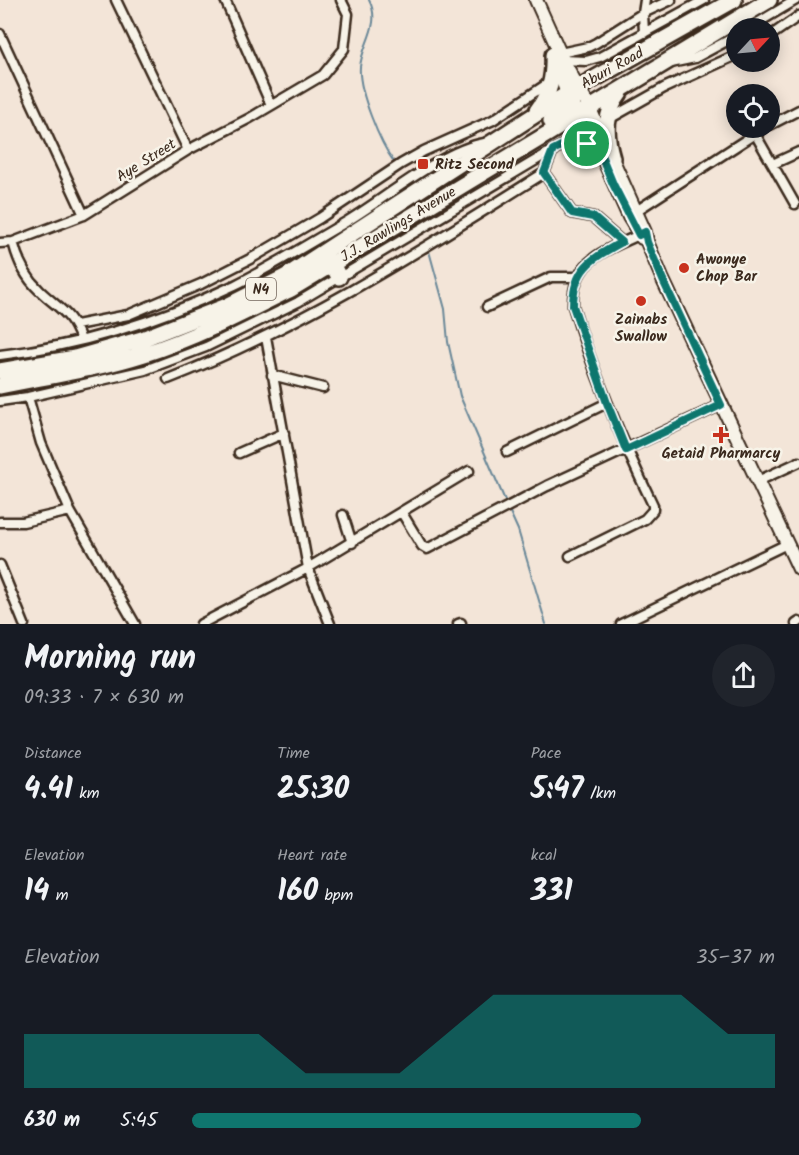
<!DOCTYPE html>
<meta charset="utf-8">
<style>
:root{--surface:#171b24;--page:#20242c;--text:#f1f3f6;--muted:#9ea1a6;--accent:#0f766e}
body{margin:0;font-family:Kalam,sans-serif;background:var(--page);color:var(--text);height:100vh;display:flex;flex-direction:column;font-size:22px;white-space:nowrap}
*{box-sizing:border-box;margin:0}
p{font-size:20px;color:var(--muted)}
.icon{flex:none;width:33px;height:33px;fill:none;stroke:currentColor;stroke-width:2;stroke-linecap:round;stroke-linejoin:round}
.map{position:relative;height:624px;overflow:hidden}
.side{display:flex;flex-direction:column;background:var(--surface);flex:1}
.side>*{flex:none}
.needle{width:39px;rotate:64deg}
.controls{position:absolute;left:726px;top:18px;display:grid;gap:12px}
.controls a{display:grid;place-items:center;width:54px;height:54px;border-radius:50%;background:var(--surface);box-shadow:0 3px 15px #0003;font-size:30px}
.pin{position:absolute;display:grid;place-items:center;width:51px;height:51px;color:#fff;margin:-26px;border:3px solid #fff;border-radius:50%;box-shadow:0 2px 6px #0007}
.round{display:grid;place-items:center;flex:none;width:63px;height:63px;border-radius:32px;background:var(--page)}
.overview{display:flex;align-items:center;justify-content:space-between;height:102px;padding:0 24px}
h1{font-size:33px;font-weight:700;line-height:45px}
.stats{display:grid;grid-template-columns:repeat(3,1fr);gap:9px;height:102px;padding:6px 24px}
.stats div{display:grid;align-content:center}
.stats b{font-size:30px;font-weight:700}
.stats small{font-size:16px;font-weight:400}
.stats p{font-size:16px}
.chart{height:168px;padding:12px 24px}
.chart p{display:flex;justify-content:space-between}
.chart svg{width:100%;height:108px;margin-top:6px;fill:var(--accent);opacity:.7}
ul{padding:0 24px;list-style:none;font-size:20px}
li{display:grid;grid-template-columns:96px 72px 1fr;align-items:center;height:45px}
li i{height:15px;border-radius:8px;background:var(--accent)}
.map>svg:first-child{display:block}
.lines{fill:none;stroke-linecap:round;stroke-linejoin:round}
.stream{stroke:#6a8898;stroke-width:2}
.street-casing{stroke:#3b2a1e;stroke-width:13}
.secondary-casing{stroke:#3b2a1e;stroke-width:16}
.highway-casing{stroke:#3b2a1e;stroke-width:20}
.street{stroke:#f7f3e8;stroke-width:8}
.secondary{stroke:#f7f3e8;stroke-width:12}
.highway{stroke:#f7f3e8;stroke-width:15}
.route-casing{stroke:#fff;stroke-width:12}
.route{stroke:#0f766e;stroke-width:8}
.poi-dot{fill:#c8321e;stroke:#f7f3e8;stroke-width:2}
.labels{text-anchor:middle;stroke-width:5;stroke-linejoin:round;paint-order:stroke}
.shield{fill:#f7f3e8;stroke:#73665b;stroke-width:1.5}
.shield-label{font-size:14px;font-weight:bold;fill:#3b2a1e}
.street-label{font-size:15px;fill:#3b2a1e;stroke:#f7f3e8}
.poi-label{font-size:15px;font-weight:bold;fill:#3b2a1e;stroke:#f7f3e8;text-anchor:start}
</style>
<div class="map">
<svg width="799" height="624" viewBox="0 0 799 624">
<rect width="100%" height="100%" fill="#f3e5d8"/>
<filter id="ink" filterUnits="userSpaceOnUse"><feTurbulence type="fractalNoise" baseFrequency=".0167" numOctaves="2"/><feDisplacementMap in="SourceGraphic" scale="12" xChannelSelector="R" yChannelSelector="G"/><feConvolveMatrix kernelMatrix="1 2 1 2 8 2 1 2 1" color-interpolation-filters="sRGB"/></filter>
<g filter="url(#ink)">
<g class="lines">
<path class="stream" d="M369,0c13,25 -7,43 -9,67 -2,23 20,76 34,95
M429,251l16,58 3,33 12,54 47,109
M509,510l9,20 28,94"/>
<g class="street-casing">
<path id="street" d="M225,0l46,105
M749,28l47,-28
M644,33l-1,-20 2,-13
M0,34l84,181
M770,36l29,-20
M560,53l28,-6 8,-4 47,-30 28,-13
M563,60l23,1 14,-4 104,-57
M671,63l24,-5 41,-22
M609,119l55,-31 72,-33
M770,125l29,-15
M754,132l41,72
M188,150l62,-32 73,-43 21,-26 4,-35 -7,-14
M773,164l26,-12
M544,173l28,40 21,4 29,25
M636,211l128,-83
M13,242c5,19 12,35 27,49 20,19 31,21 41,49
M0,243l13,-1 71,-27 104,-65 -72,-150
M487,307l64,-30h26
M76,325l52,-10 73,-31 51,-26 68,-40 81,-54 23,-13 69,-31 57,-38
M266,337l42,231 22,56
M0,355c82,-9 161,-35 235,-70 38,-19 75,-42 111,-63 39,-23 96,-72 139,-79
M272,375l51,13
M168,379c134,-52 255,-130 376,-206l9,-23
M28,397l13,46 29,68 65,113
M0,401l28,-4 117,-27 61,-23 92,-45 255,-152 16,-8 22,3 5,-2
M507,452l100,-49
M239,453l45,-20
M758,481l41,-19
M402,513l20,33 5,3 120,-63 174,-81
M343,515l9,28
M0,522h23l47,-11
M570,556l75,-37 8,-9v-5c-31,-64 -59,-130 -80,-199 -1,-48 33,-55 70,-73
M0,565l24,59
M201,624l107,-56 161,-97
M458,624l3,-1
M621,624l166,-80
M796,624l3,-2"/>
</g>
<g class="secondary-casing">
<path id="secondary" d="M536,0l27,60 27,49 55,123 2,10 16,38 136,289
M555,60l12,34 29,49 33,74 13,21"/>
</g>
<g class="highway-casing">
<path id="highway" d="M537,111c13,-18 17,-34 16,-56
M551,121c15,-10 25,-16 27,-34
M612,158c-7,-24 -8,-45 8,-65
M332,264l7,13
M0,371l75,-13 67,-19 85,-33 58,-29 282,-183 167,-94
M0,386c48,-10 97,-17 144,-32 51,-16 99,-41 147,-65l478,-289"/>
</g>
<use href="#street" class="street"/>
<use href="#secondary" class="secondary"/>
<use href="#highway" class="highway"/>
</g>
</g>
<g class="lines" filter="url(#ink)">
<g class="route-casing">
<path id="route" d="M569,142l22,3 5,-2 17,41 26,51 6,-3 2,10 16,38 58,125 -95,45 -19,-47 -34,-97c0,-37 18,-47 49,-64l-29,-25 -21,-4 -28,-40 9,-23z"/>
</g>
<use href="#route" class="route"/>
</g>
<g class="poi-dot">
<rect x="417" y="158" width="12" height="12" rx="3"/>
<circle cx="684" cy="268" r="6"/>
<circle cx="641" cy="301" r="6"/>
<path d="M718 426h6v6h6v6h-6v6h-6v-6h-6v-6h6z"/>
</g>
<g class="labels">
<rect class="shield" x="246" y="278" width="30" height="22" rx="4.5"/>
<g class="shield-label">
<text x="261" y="294">N4</text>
</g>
<g class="street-label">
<text transform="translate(612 68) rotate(-29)" y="5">Aburi Road</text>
<text transform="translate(146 160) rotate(-32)" y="5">Aye Street</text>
<text transform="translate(398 224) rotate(-31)" y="5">J.J. Rawlings Avenue</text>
</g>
<g class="poi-label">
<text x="435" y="169">Ritz Second</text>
<text x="696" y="264">Awonye<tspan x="696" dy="17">Chop Bar</tspan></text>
<text x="641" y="324" text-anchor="middle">Zainabs<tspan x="641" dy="17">Swallow</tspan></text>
<text x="721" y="458" text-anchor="middle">Getaid Pharmarcy</text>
</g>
</g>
</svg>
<div class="controls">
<a><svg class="needle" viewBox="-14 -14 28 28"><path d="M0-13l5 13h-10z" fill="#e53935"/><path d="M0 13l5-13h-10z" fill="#9ea1a6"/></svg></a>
<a><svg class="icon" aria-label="locate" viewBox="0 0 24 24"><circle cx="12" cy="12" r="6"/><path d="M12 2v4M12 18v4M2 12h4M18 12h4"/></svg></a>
</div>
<div class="pin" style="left:587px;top:144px;background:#1e9e55"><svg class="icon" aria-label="arrive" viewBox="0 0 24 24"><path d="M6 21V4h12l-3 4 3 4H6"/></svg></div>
</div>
<section class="side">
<div class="overview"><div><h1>Morning run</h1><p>09:33 · 7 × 630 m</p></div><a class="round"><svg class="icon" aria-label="share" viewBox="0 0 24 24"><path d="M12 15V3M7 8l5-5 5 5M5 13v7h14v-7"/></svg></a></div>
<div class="stats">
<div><p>Distance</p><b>4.41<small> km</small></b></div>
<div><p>Time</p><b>25:30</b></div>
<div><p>Pace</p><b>5:47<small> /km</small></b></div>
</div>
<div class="stats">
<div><p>Elevation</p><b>14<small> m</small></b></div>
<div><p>Heart rate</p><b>160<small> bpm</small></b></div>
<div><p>kcal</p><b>331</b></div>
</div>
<div class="chart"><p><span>Elevation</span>35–37 m</p>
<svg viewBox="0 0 160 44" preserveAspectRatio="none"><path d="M0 44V22L10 22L20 22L30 22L40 22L50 22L60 38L70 38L80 38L90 22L100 6L110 6L120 6L130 6L140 6L150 22L160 22V44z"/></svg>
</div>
<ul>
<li><b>630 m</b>5:45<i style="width:77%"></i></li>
</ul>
</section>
